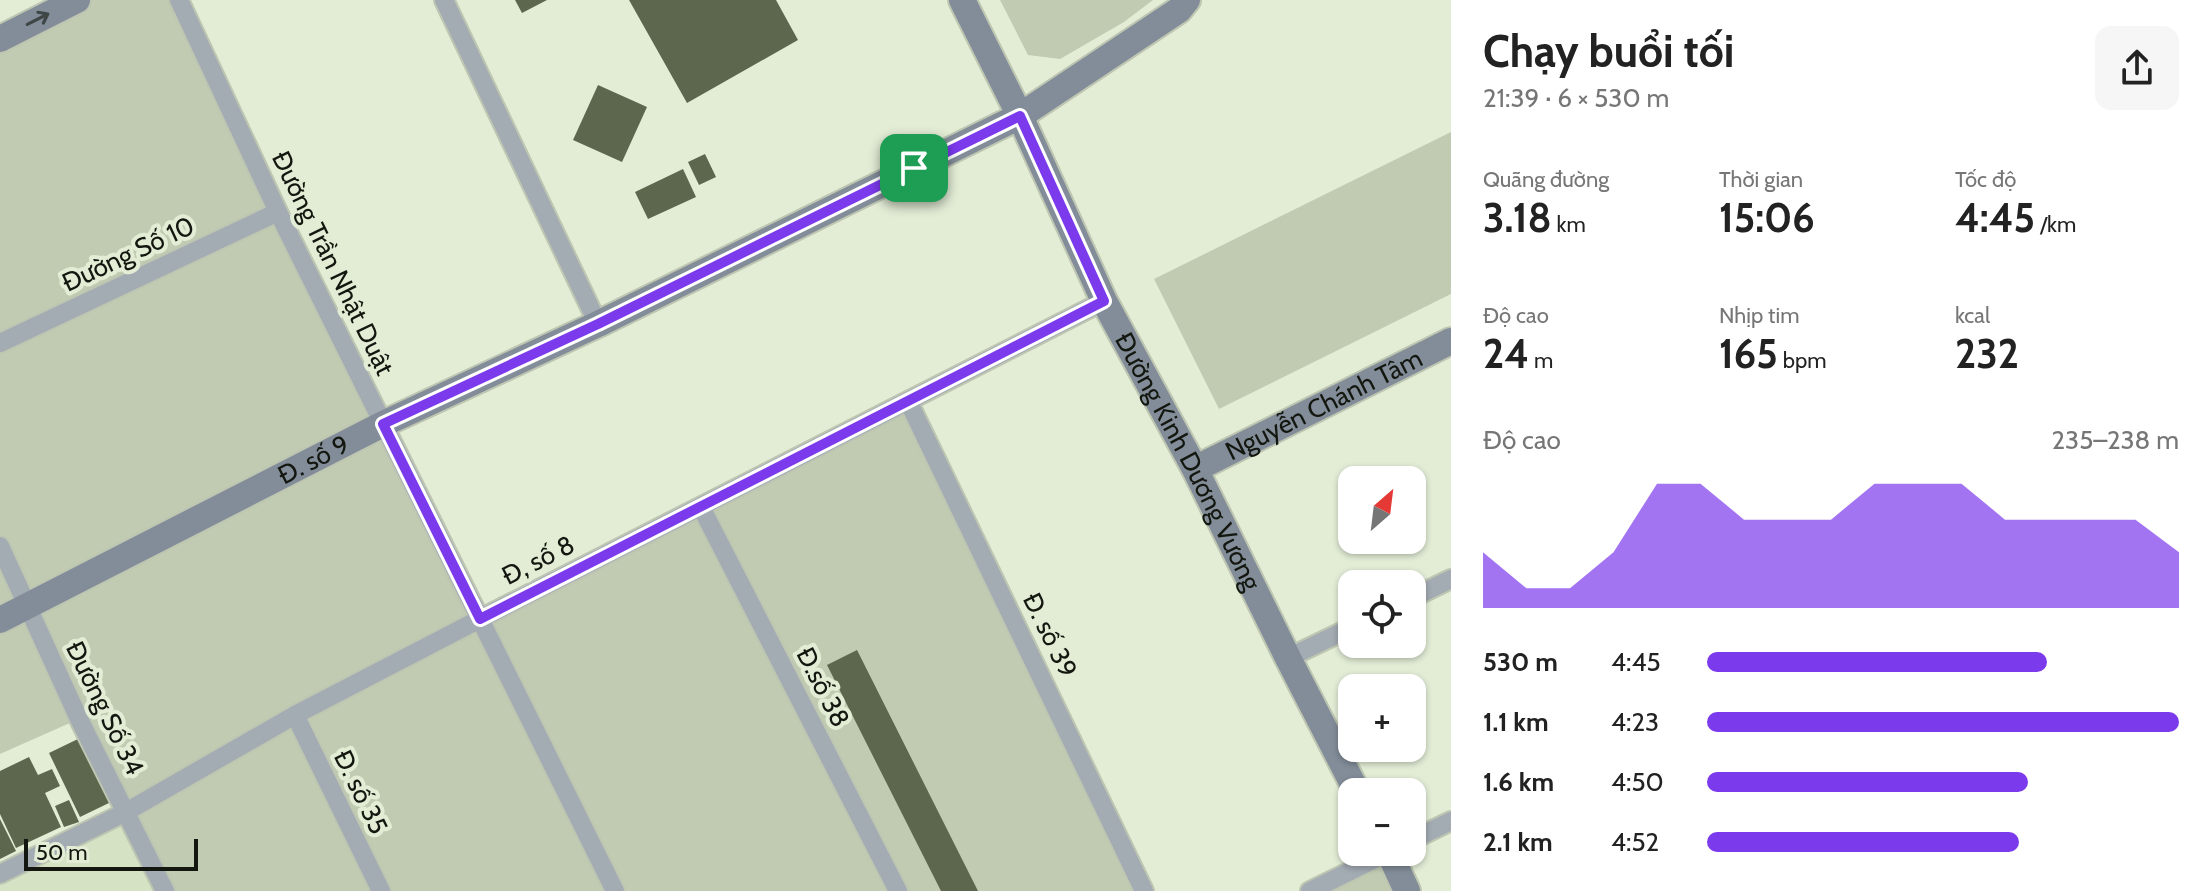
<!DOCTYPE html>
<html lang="vi">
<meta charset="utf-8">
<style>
:root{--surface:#fff;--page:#f6f6f6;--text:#222;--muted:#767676;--accent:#7c3aed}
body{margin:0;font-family:Cabin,sans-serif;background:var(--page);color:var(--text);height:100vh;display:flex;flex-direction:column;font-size:30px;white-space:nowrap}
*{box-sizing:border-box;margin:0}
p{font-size:26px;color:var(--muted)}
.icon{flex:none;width:44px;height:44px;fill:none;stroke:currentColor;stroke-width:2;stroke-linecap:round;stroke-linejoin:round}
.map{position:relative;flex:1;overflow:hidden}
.details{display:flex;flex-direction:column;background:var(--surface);width:760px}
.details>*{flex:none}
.needle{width:52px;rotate:28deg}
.buttons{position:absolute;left:1338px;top:466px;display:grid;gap:16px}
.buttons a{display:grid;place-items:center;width:88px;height:88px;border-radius:16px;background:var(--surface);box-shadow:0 2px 6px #0004;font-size:40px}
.scale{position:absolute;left:24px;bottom:20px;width:174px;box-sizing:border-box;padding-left:8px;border:4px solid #13170f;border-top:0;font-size:22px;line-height:28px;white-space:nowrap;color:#13170f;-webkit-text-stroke:6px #e3edd6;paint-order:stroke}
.pin{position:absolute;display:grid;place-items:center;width:68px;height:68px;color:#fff;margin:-34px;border-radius:16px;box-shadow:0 4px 12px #0006}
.round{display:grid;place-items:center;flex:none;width:84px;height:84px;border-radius:16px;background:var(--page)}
.head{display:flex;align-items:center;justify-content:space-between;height:136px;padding:0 32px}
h1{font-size:44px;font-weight:700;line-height:60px}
.metrics{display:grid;grid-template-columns:repeat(3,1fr);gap:12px;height:136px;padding:8px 32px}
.metrics div{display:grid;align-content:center}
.metrics b{font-size:40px;font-weight:700}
.metrics small{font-size:22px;font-weight:400}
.metrics p{font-size:22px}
.chart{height:224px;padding:16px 32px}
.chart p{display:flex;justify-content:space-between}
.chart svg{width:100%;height:144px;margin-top:8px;fill:var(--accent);opacity:.7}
ul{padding:0 32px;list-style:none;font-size:26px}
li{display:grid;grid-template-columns:128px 96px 1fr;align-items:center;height:60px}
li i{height:20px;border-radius:10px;background:var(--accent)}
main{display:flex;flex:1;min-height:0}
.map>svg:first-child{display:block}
.built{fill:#d5e2c4}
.green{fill:#c0cbb2}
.building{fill:#5d674e}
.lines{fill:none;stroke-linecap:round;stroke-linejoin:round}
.street-casing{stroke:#bec6b2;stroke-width:22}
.secondary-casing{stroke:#bec6b2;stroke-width:30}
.street{stroke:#a3abb3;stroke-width:18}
.secondary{stroke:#828d99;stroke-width:26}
.oneway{stroke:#3f4646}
.route-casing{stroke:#fff;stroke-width:16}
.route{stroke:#7c3aed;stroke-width:10}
.labels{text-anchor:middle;stroke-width:8;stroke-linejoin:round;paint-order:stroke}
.street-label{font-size:26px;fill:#13170f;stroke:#e3edd6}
</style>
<main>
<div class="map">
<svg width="1451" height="891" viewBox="0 0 1451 891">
<rect width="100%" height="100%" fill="#e3edd6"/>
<path class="built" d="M118,814l39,77h-157v-16z"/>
<path class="green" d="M77,0h102l301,618 424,-206 232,479h-971l-86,-172 -79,35v-715z
M1000,0h153l-29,22 -64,37 -32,-4z
M1451,132v162l-232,115 -65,-130z
M1389,852l18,39h-98z"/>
<path class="building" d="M515,0h32l-25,13z
M629,0h147l22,40 -111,63z
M598,85l49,22 -25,55 -49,-22z
M705,154l11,23 -17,8 -11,-23z
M683,169l13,28 -48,22 -13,-27z
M857,650l121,241h-37l-114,-226z
M80,738l31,64 -31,15 -31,-64z
M29,757l9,18 14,-6 8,17 -15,7 16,34 -45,21 -16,-34v-43z
M69,800l10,22 -15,5 -9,-21z
M0,819l16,32 -16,8z"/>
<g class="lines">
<g class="street-casing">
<path id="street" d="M179,0l99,212 337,679
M444,0l154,324
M0,343l278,-131
M908,401l236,490
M701,507l197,384
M0,546l79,173 86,172
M1412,598l39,-19
M1288,658l64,-31
M295,715l86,176
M1412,840l39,-19
M0,874l126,-62 169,-97 185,-96 624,-318
M1310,891l79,-39"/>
</g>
<g class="secondary-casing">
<g id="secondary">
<path id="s1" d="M962,0l58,116 84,185 91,168 93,189 69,134"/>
<path d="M0,39l77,-39"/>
<path id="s2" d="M1195,469l256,-128"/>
<path id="s3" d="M0,620l383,-196 215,-100 422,-208 159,-106 8,-10"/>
<path d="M1389,852l18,39"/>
</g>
</g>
<use href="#street" class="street"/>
<use href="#secondary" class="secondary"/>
</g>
<defs><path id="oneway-shaft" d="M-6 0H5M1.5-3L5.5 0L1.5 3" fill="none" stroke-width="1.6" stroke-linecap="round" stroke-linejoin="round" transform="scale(2)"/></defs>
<use class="oneway" href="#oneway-shaft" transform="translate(38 19) rotate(-27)"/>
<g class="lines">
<g class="route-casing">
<path id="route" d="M1020,116l84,185 -624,318 -97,-195 215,-100z"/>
</g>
<use href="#route" class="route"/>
</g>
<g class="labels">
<g class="street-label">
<text transform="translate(128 254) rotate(-25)" y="9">Đường Số 10</text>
<text transform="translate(333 263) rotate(64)" y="9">Đường Trần Nhật Duật</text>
<text dy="9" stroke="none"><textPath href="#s2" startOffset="144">Nguyễn Chánh Tâm</textPath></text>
<text dy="9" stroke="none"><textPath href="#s3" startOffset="352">Đ. số 9</textPath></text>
<text dy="9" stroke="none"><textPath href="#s1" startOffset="514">Đường Kinh Dương Vương</textPath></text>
<text transform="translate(538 560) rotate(-27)" y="9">Đ, số 8</text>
<text transform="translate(1050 635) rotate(64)" y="9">Đ. số 39</text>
<text transform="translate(823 687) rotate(63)" y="9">Đ.số 38</text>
<text transform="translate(105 708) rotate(64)" y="9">Đường Số 34</text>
<text transform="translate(361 792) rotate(64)" y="9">Đ. số 35</text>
</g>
</g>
</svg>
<div class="buttons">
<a><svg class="needle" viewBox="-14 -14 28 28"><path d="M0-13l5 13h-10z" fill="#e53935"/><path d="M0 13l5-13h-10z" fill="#767676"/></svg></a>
<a><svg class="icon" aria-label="locate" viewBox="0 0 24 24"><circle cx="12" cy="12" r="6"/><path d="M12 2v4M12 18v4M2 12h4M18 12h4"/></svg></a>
<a>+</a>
<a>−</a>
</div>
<div class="scale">50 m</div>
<div class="pin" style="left:914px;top:168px;background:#1e9e55"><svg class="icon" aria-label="arrive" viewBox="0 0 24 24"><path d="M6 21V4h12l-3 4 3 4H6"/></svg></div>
</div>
<section class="details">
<div class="head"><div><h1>Chạy buổi tối</h1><p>21:39 · 6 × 530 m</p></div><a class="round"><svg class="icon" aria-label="share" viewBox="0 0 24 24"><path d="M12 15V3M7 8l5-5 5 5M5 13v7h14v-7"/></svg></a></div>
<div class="metrics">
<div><p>Quãng đường</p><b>3.18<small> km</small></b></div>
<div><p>Thời gian</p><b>15:06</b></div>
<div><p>Tốc độ</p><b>4:45<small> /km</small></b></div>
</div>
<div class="metrics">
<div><p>Độ cao</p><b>24<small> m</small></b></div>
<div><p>Nhịp tim</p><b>165<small> bpm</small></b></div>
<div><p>kcal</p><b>232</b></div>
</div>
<div class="chart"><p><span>Độ cao</span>235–238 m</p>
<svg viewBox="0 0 160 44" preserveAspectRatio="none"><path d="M0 44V27L10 38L20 38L30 27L40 6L50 6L60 17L70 17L80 17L90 6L100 6L110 6L120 17L130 17L140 17L150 17L160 27V44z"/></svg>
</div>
<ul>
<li><b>530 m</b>4:45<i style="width:72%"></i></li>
<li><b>1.1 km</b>4:23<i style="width:100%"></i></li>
<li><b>1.6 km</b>4:50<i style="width:68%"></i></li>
<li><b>2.1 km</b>4:52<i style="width:66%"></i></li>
</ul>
</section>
</main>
